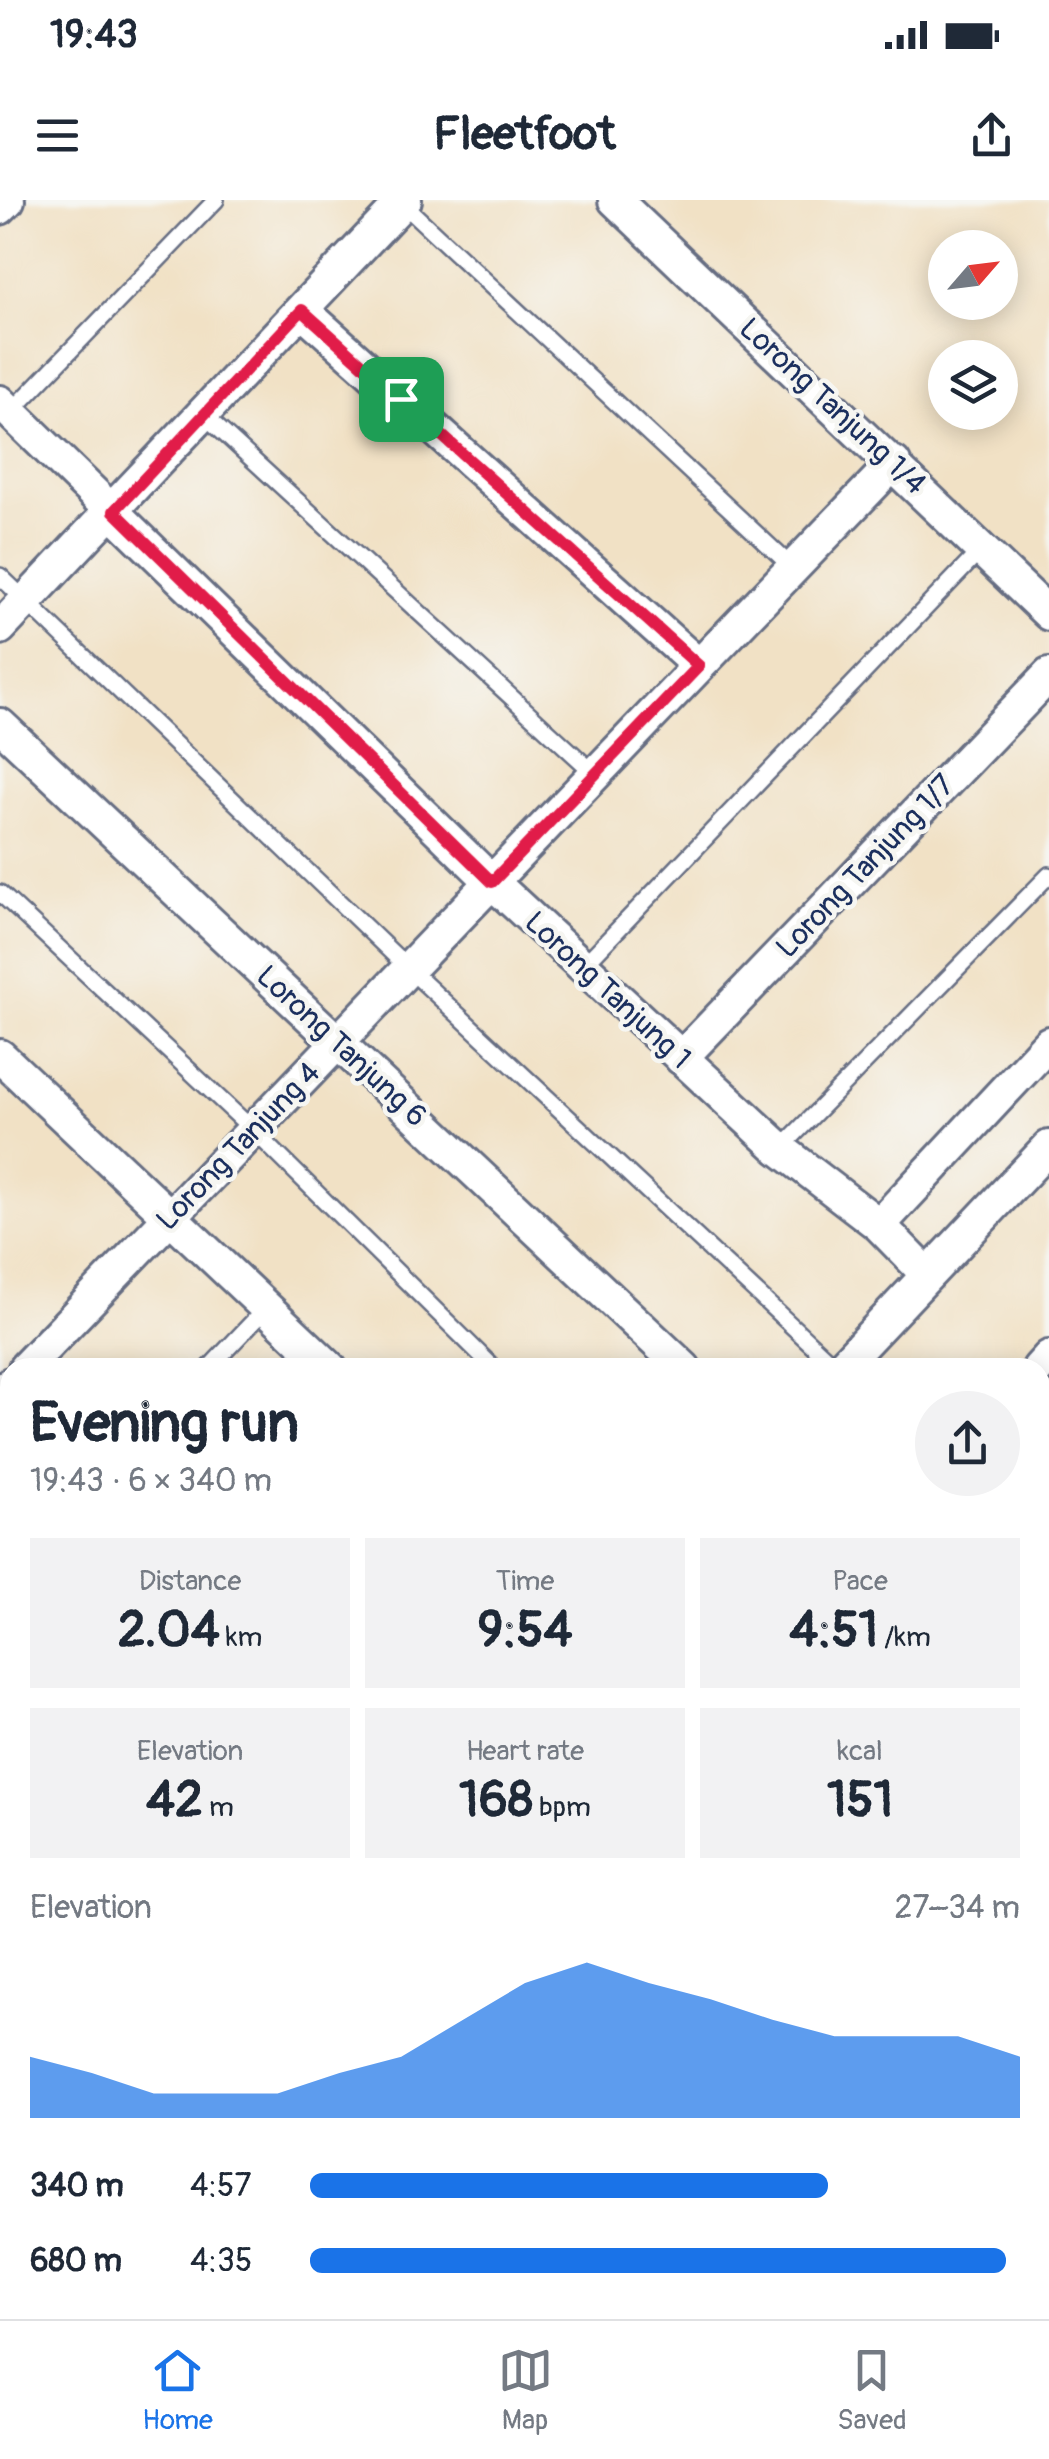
<!DOCTYPE html>
<meta charset="utf-8">
<style>
:root{--surface:#fff;--page:#f2f2f3;--text:#1f2937;--muted:#747a83;--line:#e0e1e3;--accent:#1a73e8}
body{margin:0;font-family:Pangolin,sans-serif;background:var(--page);color:var(--text);height:100vh;display:flex;flex-direction:column;font-size:38px;white-space:nowrap}
*{box-sizing:border-box;margin:0}
p{font-size:32px;color:var(--muted)}
.icon{flex:none;width:55px;height:55px;fill:none;stroke:currentColor;stroke-width:2;stroke-linecap:round;stroke-linejoin:round}
.map{position:relative;flex:1;overflow:hidden}
.sheet{position:absolute;left:0px;top:1158px;width:1050px;height:962px;display:flex;flex-direction:column;background:var(--surface);border-radius:30px 30px 0 0;box-shadow:0 5px 25px #0003}
.sheet>*{flex:none}
.needle{width:65px;rotate:62deg}
.tools{position:absolute;left:928px;top:30px;display:grid;gap:20px}
.tools a{display:grid;place-items:center;width:90px;height:90px;border-radius:50%;background:var(--surface);box-shadow:0 5px 25px #0003;font-size:50px}
.pin{position:absolute;display:grid;place-items:center;width:85px;height:85px;color:#fff;margin:-42px;border-radius:20px;box-shadow:0 5px 15px #0006}
.round{display:grid;place-items:center;flex:none;width:105px;height:105px;border-radius:52px;background:var(--page)}
.summary{display:flex;align-items:center;justify-content:space-between;height:170px;padding:0 30px}
h1{font-size:55px;font-weight:800;line-height:75px}
.metrics{display:grid;grid-template-columns:repeat(3,1fr);gap:15px;height:170px;padding:10px 30px}
.metrics div{display:grid;align-content:center;border-radius:0px;background:var(--page);text-align:center}
.metrics b{font-size:50px;font-weight:800}
.metrics small{font-size:28px;font-weight:400}
.metrics p{font-size:28px}
.chart{height:280px;padding:20px 30px}
.chart p{display:flex;justify-content:space-between}
.chart svg{width:100%;height:180px;margin-top:10px;fill:var(--accent);opacity:.7}
ul{padding:0 30px;list-style:none;font-size:32px}
li{display:grid;grid-template-columns:160px 120px 1fr;align-items:center;height:75px}
li i{height:25px;border-radius:12px;background:var(--accent)}
.status{display:flex;justify-content:space-between;align-items:center;height:70px;padding:0 50px;background:var(--surface);direction:ltr}
.status svg{height:28px;fill:currentColor}
header{display:flex;justify-content:space-between;align-items:center;height:130px;padding:0 30px;background:var(--surface);font-size:45px;font-weight:800}
.menu{display:flex;justify-content:space-around;align-items:center;height:140px;border-top:2px solid var(--line);background:var(--surface);font-size:28px;color:var(--muted)}
.menu a{display:grid;justify-items:center;gap:5px}
.menu .current{color:var(--accent)}
.map>svg:first-child{display:block}
.lines{fill:none;stroke-linecap:round;stroke-linejoin:round}
.lane-casing{stroke:#666d82;stroke-width:20}
.street-casing{stroke:#666d82;stroke-width:38}
.lane{stroke:#fff;stroke-width:15}
.street{stroke:#fff;stroke-width:32}
.route-casing{stroke:#fff;stroke-width:20}
.route{stroke:#e11d48;stroke-width:12}
.labels{text-anchor:middle;stroke-width:9;stroke-linejoin:round;paint-order:stroke}
.street-label{font-size:30px;fill:#1b2f5e;stroke:#f6f6f2}
</style>
<div class="status"><b>19:43</b><svg viewBox="0 0 49 12"><path d="M0 12V9h3v3zM5 12V6h3v6zM10 12V3h3v9zM15 12V0h3v12zM26 1h20v11H26zM47 4h2v5h-2z"/></svg></div>
<header><svg class="icon" aria-label="menu" viewBox="0 0 24 24"><path d="M4 6h16M4 12h16M4 18h16"/></svg>Fleetfoot<svg class="icon" aria-label="share" viewBox="0 0 24 24"><path d="M12 15V3M7 8l5-5 5 5M5 13v7h14v-7"/></svg></header>
<div class="map">
<svg width="1049" height="2119" viewBox="0 0 1049 2119">
<rect width="100%" height="100%" fill="#f6f6f2"/>
<filter id="ink" filterUnits="userSpaceOnUse"><feTurbulence type="fractalNoise" baseFrequency=".01" numOctaves="2"/><feDisplacementMap in="SourceGraphic" scale="20" xChannelSelector="R" yChannelSelector="G"/><feConvolveMatrix kernelMatrix="1 2 1 2 8 2 1 2 1" color-interpolation-filters="sRGB"/></filter>
<filter id="wash" filterUnits="userSpaceOnUse"><feTurbulence type="fractalNoise" baseFrequency=".0048" numOctaves="4" result="noise"/><feDisplacementMap in="SourceGraphic" scale="40" xChannelSelector="R" yChannelSelector="G"/><feGaussianBlur stdDeviation="2.25" result="paint"/><feColorMatrix in="noise" values="0 0 0 0 0 0 0 0 0 0 0 0 0 0 0 0 0 1.4 0 .05"/><feComposite in="paint" operator="in"/></filter>
<g filter="url(#wash)">
<rect width="100%" height="100%" fill="#f1e1c5"/>
</g>
<g filter="url(#ink)">
<g class="lines">
<g class="lane-casing">
<path id="lane" d="M402,3l391,365
M11,212l205,-212
M204,215l391,359
M0,376l409,393 428,399
M0,693l253,237 241,238
M583,766l400,-418
M780,949l269,-274
M209,1168l58,-61
M1040,1384l9,-9
M0,1385l10,-11
M1040,1838l9,9
M0,1895l10,15
M0,1940l10,-18"/>
</g>
<g class="street-casing">
<path id="street" d="M615,0l434,414
M0,8l8,-8
M302,110l397,356
M0,202l492,480 288,267 99,76 47,48
M0,428l405,-428
M0,525l684,643
M0,856l330,312
M681,858l368,-383
M879,1025l170,-182
M25,1168l869,-905
M840,1168l209,-221
M1039,1168l10,-11
M0,1194l10,-10
M0,1520l10,10
M0,1598l10,10
M1040,1634l9,8
M0,1700l10,10
M1040,1971l9,-9
M0,2047l10,-11
M642,2110l124,9
M144,2119l8,-9
M891,2119l16,-9"/>
</g>
<use href="#lane" class="lane"/>
<use href="#street" class="street"/>
</g>
</g>
<g class="lines" filter="url(#ink)">
<g class="route-casing">
<path id="route" d="M302,110l397,356 -207,216 -378,-371z"/>
</g>
<use href="#route" class="route"/>
</g>
<g class="labels">
<g class="street-label">
<text transform="translate(833 206) rotate(43)" y="10">Lorong Tanjung 1/4</text>
<text transform="translate(865 666) rotate(-46)" y="10">Lorong Tanjung 1/7</text>
<text transform="translate(608 790) rotate(43)" y="10">Lorong Tanjung 1</text>
<text transform="translate(342 846) rotate(43)" y="10">Lorong Tanjung 6</text>
<text transform="translate(238 946) rotate(-46)" y="10">Lorong Tanjung 4</text>
</g>
</g>
</svg>
<div class="tools">
<a><svg class="needle" viewBox="-14 -14 28 28"><path d="M0-13l5 13h-10z" fill="#e53935"/><path d="M0 13l5-13h-10z" fill="#747a83"/></svg></a>
<a><svg class="icon" aria-label="layers" viewBox="0 0 24 24"><path d="M12 4l9 5-9 5-9-5zM3 14l9 5 9-5"/></svg></a>
</div>
<div class="pin" style="left:401px;top:199px;background:#1e9e55"><svg class="icon" aria-label="arrive" viewBox="0 0 24 24"><path d="M6 21V4h12l-3 4 3 4H6"/></svg></div>
<section class="sheet">
<div class="summary"><div><h1>Evening run</h1><p>19:43 · 6 × 340 m</p></div><a class="round"><svg class="icon" aria-label="share" viewBox="0 0 24 24"><path d="M12 15V3M7 8l5-5 5 5M5 13v7h14v-7"/></svg></a></div>
<div class="metrics">
<div><p>Distance</p><b>2.04<small> km</small></b></div>
<div><p>Time</p><b>9:54</b></div>
<div><p>Pace</p><b>4:51<small> /km</small></b></div>
</div>
<div class="metrics">
<div><p>Elevation</p><b>42<small> m</small></b></div>
<div><p>Heart rate</p><b>168<small> bpm</small></b></div>
<div><p>kcal</p><b>151</b></div>
</div>
<div class="chart"><p><span>Elevation</span>27–34 m</p>
<svg viewBox="0 0 160 44" preserveAspectRatio="none"><path d="M0 44V29L10 33L20 38L30 38L40 38L50 33L60 29L70 20L80 11L90 6L100 11L110 15L120 20L130 24L140 24L150 24L160 29V44z"/></svg>
</div>
<ul>
<li><b>340 m</b>4:57<i style="width:73%"></i></li>
<li><b>680 m</b>4:35<i style="width:98%"></i></li>
</ul>
</section>
</div>
<nav class="menu">
<a class="current"><svg class="icon" aria-label="home" viewBox="0 0 24 24"><path d="M3 11l9-7 9 7M6 9v11h12V9"/></svg>Home</a>
<a><svg class="icon" aria-label="map" viewBox="0 0 24 24"><path d="M3 6l6-2 6 2 6-2v14l-6 2-6-2-6 2zM9 4v14M15 6v14"/></svg>Map</a>
<a><svg class="icon" aria-label="saved" viewBox="0 0 24 24"><path d="M7 4h10v16l-5-4-5 4z"/></svg>Saved</a>
</nav>
